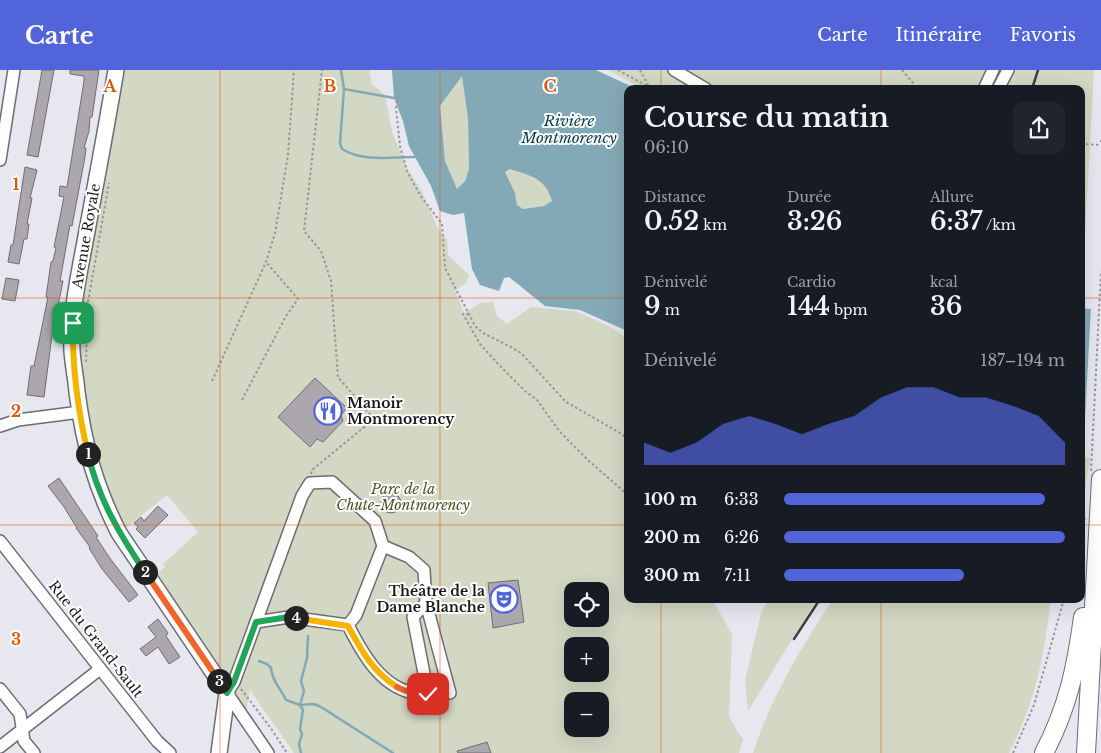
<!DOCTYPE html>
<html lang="fr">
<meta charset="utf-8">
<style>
:root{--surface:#171b24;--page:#20242c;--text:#f1f3f6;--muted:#9ea1a6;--accent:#5164da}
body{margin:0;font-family:"Libre Baskerville",serif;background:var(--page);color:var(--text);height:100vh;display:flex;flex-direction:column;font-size:19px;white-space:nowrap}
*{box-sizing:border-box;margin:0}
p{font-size:16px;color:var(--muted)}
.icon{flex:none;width:28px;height:28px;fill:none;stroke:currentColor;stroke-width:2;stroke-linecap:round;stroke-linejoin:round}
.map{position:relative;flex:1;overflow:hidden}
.drawer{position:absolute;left:624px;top:15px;width:461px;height:518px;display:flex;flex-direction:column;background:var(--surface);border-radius:10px;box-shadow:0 5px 20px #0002}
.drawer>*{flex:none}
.fabs{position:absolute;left:564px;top:512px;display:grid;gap:10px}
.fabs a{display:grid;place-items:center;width:45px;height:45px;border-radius:10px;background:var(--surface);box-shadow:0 5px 20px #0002;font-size:25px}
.pin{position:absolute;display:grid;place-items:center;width:42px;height:42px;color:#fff;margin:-21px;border-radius:10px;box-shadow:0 2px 8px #0006}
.km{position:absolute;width:25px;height:25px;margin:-12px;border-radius:50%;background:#222;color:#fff;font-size:14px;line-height:25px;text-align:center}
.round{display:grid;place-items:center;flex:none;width:52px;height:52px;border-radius:10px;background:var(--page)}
.summary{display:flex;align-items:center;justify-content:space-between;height:85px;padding:0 20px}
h1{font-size:28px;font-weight:600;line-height:38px}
.metrics{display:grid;grid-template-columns:repeat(3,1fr);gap:8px;height:85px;padding:5px 20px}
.metrics div{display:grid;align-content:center}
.metrics b{font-size:25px;font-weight:600}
.metrics small{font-size:14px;font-weight:400}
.metrics p{font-size:14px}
.chart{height:140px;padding:10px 20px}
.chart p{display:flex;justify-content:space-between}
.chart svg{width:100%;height:90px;margin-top:5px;fill:var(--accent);opacity:.7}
ul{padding:0 20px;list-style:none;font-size:16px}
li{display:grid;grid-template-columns:80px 60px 1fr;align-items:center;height:38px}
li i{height:12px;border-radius:6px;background:var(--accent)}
header{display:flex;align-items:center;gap:30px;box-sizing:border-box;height:70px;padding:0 25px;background:var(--accent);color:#fff}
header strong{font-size:24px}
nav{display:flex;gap:28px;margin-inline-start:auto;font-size:18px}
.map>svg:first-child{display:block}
.green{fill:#d2d8c3;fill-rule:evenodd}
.water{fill:#84a9b6;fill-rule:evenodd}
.pier{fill:#e6e7ef}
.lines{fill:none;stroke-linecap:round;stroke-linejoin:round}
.stream{stroke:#84a9b6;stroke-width:2.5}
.building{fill:#aca6ad;stroke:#726c73}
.minor-casing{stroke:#6c6c74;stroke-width:14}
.major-casing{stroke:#6c6c74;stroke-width:18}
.highway-casing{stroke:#6c6c74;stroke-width:20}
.path{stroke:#96969c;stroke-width:2;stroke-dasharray:2.5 2.5;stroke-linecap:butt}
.minor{stroke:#fff;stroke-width:11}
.major{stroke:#fff;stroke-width:15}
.highway{stroke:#fff;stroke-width:18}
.rail{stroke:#3f4044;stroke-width:2.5}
.split-1-casing{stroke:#fff;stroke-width:10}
.split-2-casing{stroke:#fff;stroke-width:10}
.split-3-casing{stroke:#fff;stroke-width:10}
.split-4-casing{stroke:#fff;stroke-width:10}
.split-5-casing{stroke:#fff;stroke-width:10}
.split-6-casing{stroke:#fff;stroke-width:10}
.split-1{stroke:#f5b400;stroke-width:6}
.split-2{stroke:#22a559;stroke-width:6}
.split-3{stroke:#f0652b;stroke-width:6}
.split-4{stroke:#22a559;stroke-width:6}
.split-5{stroke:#f5b400;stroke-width:6}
.split-6{stroke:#f0652b;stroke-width:6}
.grid{fill:none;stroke:#de560d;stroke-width:1;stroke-opacity:0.55}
.labels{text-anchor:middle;stroke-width:4;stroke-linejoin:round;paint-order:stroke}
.street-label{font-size:14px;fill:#19191c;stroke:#fff}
.poi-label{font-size:14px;font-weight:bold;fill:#19191c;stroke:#fff;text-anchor:start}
.park-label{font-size:14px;font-style:italic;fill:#495422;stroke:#fff}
.water-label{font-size:15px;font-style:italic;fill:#053f4d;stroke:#fff}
.grid-label{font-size:16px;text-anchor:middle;font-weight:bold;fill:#de560d;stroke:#fff;stroke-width:4;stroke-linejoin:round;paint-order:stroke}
</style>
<header>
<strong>Carte</strong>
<nav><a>Carte</a><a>Itinéraire</a><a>Favoris</a></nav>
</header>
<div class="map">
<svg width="1101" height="683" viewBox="0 0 1101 683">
<rect width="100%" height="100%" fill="#e6e7ef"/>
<path class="green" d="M116,0h253l3,14 13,11 7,37 16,38 13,20 17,39 9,10 1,16 21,20 -3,8 -11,8 9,22 16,-10 13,-1 4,14 10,8 24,-17 44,4 32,14 20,13 1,261h84l20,35 -3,83 14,23 -4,13h-445l-44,-63 -5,28 -95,-138 15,-13 -2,-3 35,-32 -31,-37 -48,38 -12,-24 -35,-157zM572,521h28v28h-28zM572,576h28v28h-28zM572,631h28v28h-28z
M608,0h486l-13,237v-218h-438z
M462,5l6,44 1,50 -4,12 -8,8 -12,-28 -5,-55z
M511,99c22,9 32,8 41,32l-8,5 -21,3 -6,-4 -2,-12 -10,-21z
M1081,386l9,2 -6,38 -3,11z
M768,529h49l-69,112 -3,-31 16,-66z
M833,529h218c-7,58 -15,102 -42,154h-256c18,-56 48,-105 80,-154z"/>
<path class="water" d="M392,0h204l41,19h-9l-1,242 -47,-21 -35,-4 -36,-29 -5,1 -5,13 -19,-6 -8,-16 -8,-56 -11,2 -13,-4 -9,-25 -22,-40 -6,-25 -9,-23zM462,6l6,43 1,50 -4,12 -8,8 -12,-28 -5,-55zM510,99c21,7 35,9 42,32l-8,5 -21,3 -6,-4 -2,-12 -10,-21z
M1081,238l20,2v144l-20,-1z"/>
<path class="pier" d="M1091,237h10v149h-18z"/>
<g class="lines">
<path class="stream" d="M341,0l3,19 50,9
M344,19l-4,54 2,6c20,13 50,8 73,8
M259,591l8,3 4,4c1,13 10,21 15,32l14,5 14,-1 7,3 72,46
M301,683l-2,-9 3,-10 -2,-5 3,-19 -3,-5 4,-14 -3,-10 6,-23 1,-22"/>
</g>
<path class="building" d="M42,0h12l-16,87 -11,-2z
M70,0h29l-7,47h-2l-1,14 -5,17h2l-1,9 -13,69 -2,-1 -10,56h3l-11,54 -8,62 -17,-2 4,-29h3l14,-69h-2l5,-35 2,-1 3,-13 -2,-1 10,-50 -5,-1 1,-10 7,1 17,-106v-5l-14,-2z
M25,97l12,3 -7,28h2l-5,26h2l-2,15h-3l-5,25 -11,-2 3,-17h2z
M6,208l13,2 -4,21 -13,-2z
M315,308l32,30 -6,7 2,6 -20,21 -6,-3 -7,8 -32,-30z
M59,408l39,58 -2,1 13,20 29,38 -9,7 -27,-33 -13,-21 1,-1 -14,-19h1l-13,-21 -16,-21z
M381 433a10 10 0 1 1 20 0a10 10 0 1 1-20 0Z
M158,436l10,9 -23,23 -9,-9 2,-2 -4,-4 7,-6 3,4z
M518,510l6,42 -31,6 -5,-45z
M158,549l10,14 -2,3 14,21 -11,7 -11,-17 -12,9 -6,-7 16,-12 -8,-10z
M487,672l4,11h-33l-1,-2z"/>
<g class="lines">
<g class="minor-casing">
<path id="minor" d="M674,0l32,19
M984,19l9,-19
M998,19l10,-19
M0,90l14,-90
M0,356l18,-6 62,-8
M332,412l43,39 8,25 -27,69 -8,10 -59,-8 -33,5 46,-126 8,-13z
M0,471l157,200 13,12
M426,533l-13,14 15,77
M256,552l-22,60 -7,11 41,60
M348,555c15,30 34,64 70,69 11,2 22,-1 32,-1l-24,-90 -2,-33 -15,-13 -26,-11
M0,619l20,25 4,27 10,12
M0,677l100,-78"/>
</g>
<g class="major-casing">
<path id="major" d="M116,0c-9,54 -19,107 -29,161 -7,39 -17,80 -15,120 1,14 4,28 5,41 7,53 18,94 42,141l108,160 -8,60"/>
</g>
<g class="highway-casing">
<path id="highway" d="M1044,683c24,-46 32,-85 39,-136
M1086,683l15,-274"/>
</g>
<path class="path" d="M618,0l31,17
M640,0l9,17 4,2
M902,0l16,19
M404,18l-5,6 -3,14 4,38 7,25 13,24 22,29 3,44 30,58 8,7 28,14 10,6 45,49 56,32 6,7
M1101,70v2
M1081,74l20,1
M469,244h-6l17,30 20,22 25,25 12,9 23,32 30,30 38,33
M86,292l2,-60 21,-119
M212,311l54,-119 9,-29 13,-78 6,-85
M242,330l44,-84 12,-17 -32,-37
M1091,401l10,-200
M311,404l1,-4 62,-51 -36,-42 -7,-96 -10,-30 -17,-20 18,-161
M1081,459l4,-11
M241,619l29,38 17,26
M1013,683l21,-48 30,-106"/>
<use href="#minor" class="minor"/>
<use href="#major" class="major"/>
<use href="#highway" class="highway"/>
<path class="rail" d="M1032,19l6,-19
M794,569l26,-40"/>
</g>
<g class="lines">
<g class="split-1-casing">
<path id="split-1" d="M73,253c-1,44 5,88 15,131"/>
</g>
<g class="split-2-casing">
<path id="split-2" d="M88,384c10,44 32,81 57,118"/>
</g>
<g class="split-3-casing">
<path id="split-3" d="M145,502l74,109"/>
</g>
<g class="split-4-casing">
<path id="split-4" d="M219,611l8,12 7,-11 22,-60 33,-5 7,1"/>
</g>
<g class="split-5-casing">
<path id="split-5" d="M296,548l52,8c13,24 25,46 49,61"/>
</g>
<g class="split-6-casing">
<path id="split-6" d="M397,617c10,6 20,7 31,7"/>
</g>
<use href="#split-1" class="split-1"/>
<use href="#split-2" class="split-2"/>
<use href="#split-3" class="split-3"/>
<use href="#split-4" class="split-4"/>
<use href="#split-5" class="split-5"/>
<use href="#split-6" class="split-6"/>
</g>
<path class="grid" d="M220,0v683M440,0v683M661,0v19M881,0v19M0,228h628M1081,228h20M0,455h628M1081,455h20M661,529v154M881,529v154"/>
<defs>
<g id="restaurant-ring" transform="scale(1.4375)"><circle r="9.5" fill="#fff" stroke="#5164da" stroke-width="1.5"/><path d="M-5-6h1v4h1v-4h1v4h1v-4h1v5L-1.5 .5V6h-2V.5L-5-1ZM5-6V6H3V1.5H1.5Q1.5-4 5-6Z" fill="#5164da"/></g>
<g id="theatre-ring" transform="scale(1.4375)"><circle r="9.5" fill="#fff" stroke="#5164da" stroke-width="1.5"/><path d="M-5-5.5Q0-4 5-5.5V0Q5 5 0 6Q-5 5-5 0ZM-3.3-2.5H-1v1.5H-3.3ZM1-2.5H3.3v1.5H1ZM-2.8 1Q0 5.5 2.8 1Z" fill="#5164da"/></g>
</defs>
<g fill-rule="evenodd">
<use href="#restaurant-ring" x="328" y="341"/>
<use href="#theatre-ring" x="504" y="529"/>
</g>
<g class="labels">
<g class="street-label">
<text transform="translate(86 166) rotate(-80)" y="5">Avenue Royale</text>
<text transform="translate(96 569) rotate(52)" y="5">Rue du Grand-Sault</text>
</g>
<g class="poi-label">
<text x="347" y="338">Manoir<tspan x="347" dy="16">Montmorency</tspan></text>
<text x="485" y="526" text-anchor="end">Théâtre de la<tspan x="485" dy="16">Dame Blanche</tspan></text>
</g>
<g class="park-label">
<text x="403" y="424">Parc de la<tspan x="403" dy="16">Chute-Montmorency</tspan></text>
</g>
<g class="water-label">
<text x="569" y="56">Rivière<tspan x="569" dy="17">Montmorency</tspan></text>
</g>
</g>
<g class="grid-label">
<text x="110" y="22">A</text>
<text x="330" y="22">B</text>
<text x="550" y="22">C</text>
<text x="16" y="120">1</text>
<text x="16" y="347">2</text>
<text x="16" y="575">3</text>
</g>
</svg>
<div class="fabs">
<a><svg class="icon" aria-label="locate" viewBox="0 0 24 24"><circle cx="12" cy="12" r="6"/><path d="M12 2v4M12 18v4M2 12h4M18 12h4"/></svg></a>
<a>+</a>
<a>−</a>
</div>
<div class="pin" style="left:73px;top:253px;background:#1e9e55"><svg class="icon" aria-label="arrive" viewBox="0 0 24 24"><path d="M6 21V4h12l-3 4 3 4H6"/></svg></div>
<div class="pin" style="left:428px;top:624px;background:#d93025"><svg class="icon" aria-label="check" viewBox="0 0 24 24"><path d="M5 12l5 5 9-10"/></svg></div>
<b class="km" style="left:88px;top:384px">1</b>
<b class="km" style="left:145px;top:502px">2</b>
<b class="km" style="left:219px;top:611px">3</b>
<b class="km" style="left:296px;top:548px">4</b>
<section class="drawer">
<div class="summary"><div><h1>Course du matin</h1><p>06:10</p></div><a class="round"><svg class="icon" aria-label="share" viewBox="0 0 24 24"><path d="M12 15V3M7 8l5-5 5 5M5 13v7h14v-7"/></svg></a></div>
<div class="metrics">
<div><p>Distance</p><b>0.52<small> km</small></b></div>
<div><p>Durée</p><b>3:26</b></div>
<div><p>Allure</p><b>6:37<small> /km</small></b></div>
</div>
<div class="metrics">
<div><p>Dénivelé</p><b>9<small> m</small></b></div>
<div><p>Cardio</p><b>144<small> bpm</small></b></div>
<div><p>kcal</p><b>36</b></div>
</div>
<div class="chart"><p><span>Dénivelé</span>187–194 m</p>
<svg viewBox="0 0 160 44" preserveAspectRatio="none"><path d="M0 44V33L10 38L20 33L30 24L40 20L50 24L60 29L70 24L80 20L90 11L100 6L110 6L120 11L130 11L140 15L150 20L160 33V44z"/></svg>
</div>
<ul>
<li><b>100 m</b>6:33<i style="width:93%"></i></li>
<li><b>200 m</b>6:26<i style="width:100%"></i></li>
<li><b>300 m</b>7:11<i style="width:64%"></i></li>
</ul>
</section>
</div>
